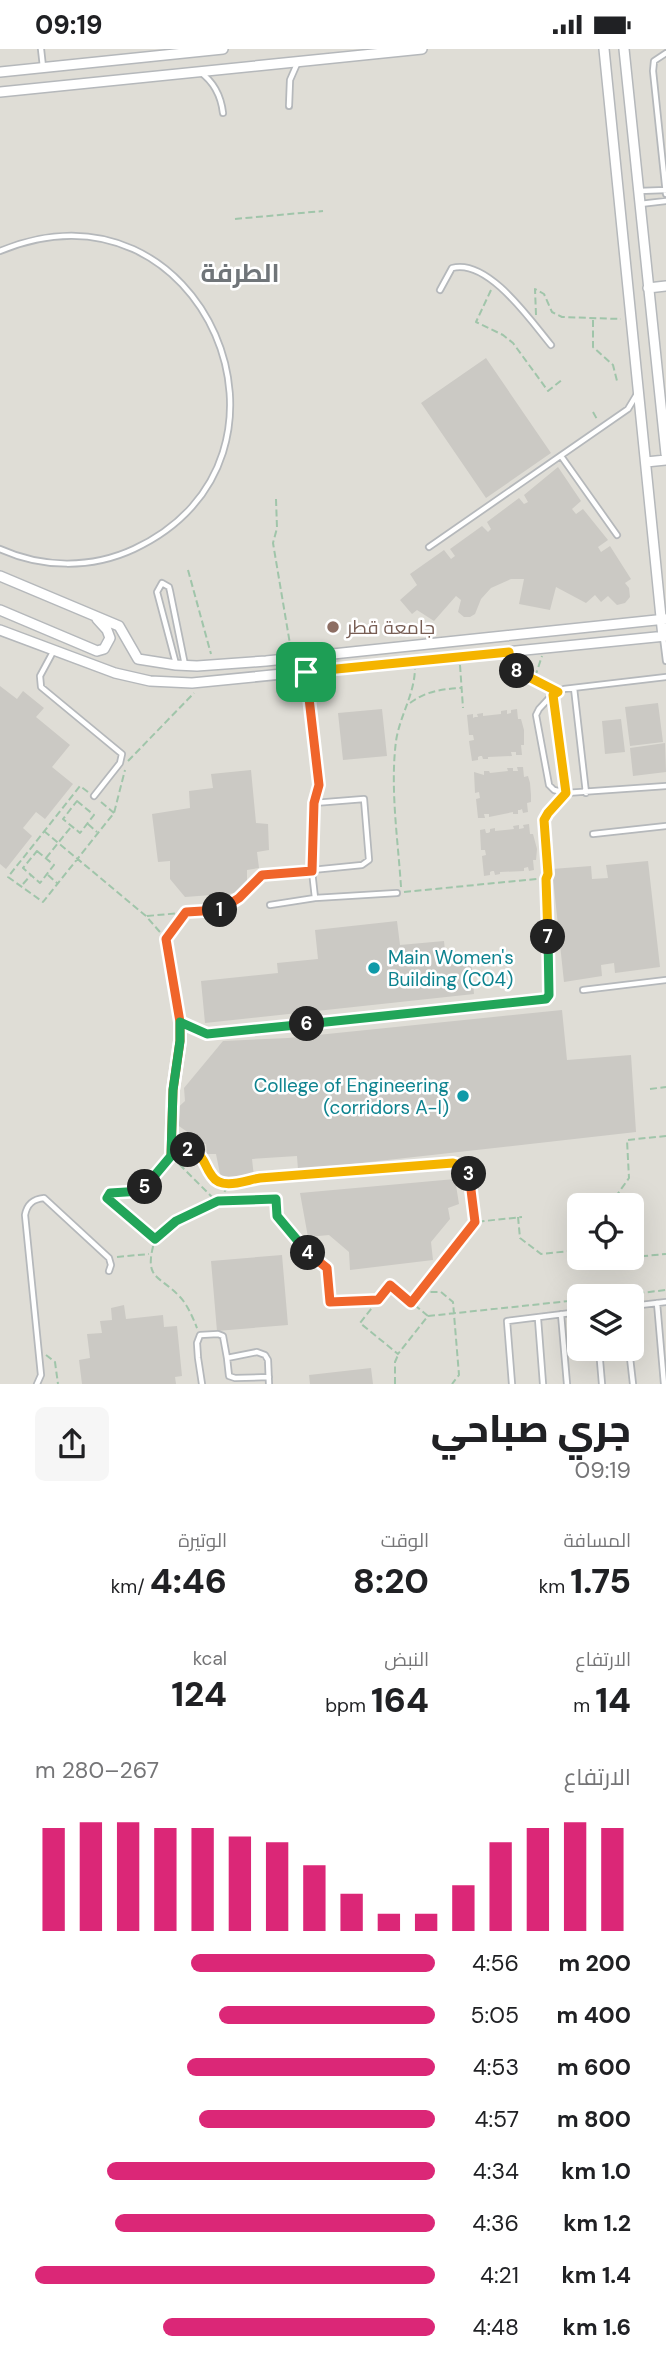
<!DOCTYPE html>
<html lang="ar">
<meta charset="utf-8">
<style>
:root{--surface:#fff;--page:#f6f6f6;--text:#202124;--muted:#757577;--accent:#db2777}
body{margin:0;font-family:"DM Sans",Cairo,sans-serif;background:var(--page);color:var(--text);direction:rtl;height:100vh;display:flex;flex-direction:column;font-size:26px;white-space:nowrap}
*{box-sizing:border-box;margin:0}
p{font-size:23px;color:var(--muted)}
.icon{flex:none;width:38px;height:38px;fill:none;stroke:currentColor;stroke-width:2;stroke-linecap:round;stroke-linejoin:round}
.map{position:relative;height:1335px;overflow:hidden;direction:ltr}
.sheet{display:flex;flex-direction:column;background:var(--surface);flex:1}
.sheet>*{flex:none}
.controls{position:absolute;left:567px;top:1144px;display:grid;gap:14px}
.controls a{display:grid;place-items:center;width:77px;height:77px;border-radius:10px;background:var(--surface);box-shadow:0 7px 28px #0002;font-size:35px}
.pin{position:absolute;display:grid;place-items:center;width:60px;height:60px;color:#fff;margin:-30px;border-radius:14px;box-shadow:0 4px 10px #0006}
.km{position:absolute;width:35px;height:35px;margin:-18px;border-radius:50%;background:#222;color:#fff;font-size:19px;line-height:35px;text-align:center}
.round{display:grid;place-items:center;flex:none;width:74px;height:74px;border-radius:10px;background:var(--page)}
.summary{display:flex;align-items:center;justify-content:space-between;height:119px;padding:0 35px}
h1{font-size:38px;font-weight:800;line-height:52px}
.metrics{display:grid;grid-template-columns:repeat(3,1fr);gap:10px;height:119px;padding:7px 35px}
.metrics div{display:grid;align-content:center}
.metrics b{font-size:35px;font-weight:800}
.metrics small{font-size:19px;font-weight:400}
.metrics p{font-size:19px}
.chart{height:196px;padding:14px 35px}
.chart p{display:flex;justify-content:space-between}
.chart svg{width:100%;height:126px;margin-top:7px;stroke:var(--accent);stroke-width:6}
ul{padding:0 35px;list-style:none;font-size:23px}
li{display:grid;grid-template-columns:112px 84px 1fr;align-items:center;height:52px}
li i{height:18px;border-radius:9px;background:var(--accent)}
.status{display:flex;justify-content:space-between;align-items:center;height:49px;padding:0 35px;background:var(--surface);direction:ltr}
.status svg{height:19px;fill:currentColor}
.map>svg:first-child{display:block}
.education{fill:#dfddd6;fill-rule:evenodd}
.building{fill:#cbc9c4}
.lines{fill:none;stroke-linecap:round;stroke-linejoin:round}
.service-casing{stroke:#b5b8bb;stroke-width:8}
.minor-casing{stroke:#b5b8bb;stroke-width:12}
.path{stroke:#a0c5aa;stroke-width:2;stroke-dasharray:7 3.5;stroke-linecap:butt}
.service{stroke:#fff;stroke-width:4.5}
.minor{stroke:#fff;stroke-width:9}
.split-1-casing{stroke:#fff;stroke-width:14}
.split-2-casing{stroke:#fff;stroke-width:14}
.split-3-casing{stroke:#fff;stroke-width:14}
.split-4-casing{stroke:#fff;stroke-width:14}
.split-5-casing{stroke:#fff;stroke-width:14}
.split-6-casing{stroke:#fff;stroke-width:14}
.split-7-casing{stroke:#fff;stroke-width:14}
.split-8-casing{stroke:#fff;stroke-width:14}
.split-9-casing{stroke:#fff;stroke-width:14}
.split-1{stroke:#f0652b;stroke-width:9}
.split-2{stroke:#f0652b;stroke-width:9}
.split-3{stroke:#f5b400;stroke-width:9}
.split-4{stroke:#f0652b;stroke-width:9}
.split-5{stroke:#22a559;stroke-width:9}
.split-6{stroke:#22a559;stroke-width:9}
.split-7{stroke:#22a559;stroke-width:9}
.split-8{stroke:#f5b400;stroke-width:9}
.split-9{stroke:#f5b400;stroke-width:9}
.education-dot{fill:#8d6e63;stroke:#fff;stroke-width:2.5}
.culture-dot{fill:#0f9aa8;stroke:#fff;stroke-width:2.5}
.labels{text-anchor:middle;stroke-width:5;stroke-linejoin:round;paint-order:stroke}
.education-label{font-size:19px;fill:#785e54;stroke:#fff;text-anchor:start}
.culture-label{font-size:19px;fill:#0d838f;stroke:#fff;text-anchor:start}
.district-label{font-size:26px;font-weight:bold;fill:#707579;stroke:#fff}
</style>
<div class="status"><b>09:19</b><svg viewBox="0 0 49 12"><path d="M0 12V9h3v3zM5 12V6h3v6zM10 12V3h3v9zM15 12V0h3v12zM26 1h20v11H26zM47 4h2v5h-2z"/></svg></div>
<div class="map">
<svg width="666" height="1335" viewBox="0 0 666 1335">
<rect width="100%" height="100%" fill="#f0eee8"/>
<path class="education" d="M0,0h666v1335h-666zM579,1157h53v52h-53zM579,1248h53v52h-53z"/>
<path class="building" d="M486,309l65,95 -65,45 -65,-95z
M558,418l23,34 -9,8 4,5 7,-5 25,31 -10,7 3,5 9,-6 21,33 -6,4 4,5 1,9 -5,6 -8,2 -9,-9 -7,6 -6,-7 -9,8 -30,-16 -6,23 -31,-6 5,-25h-13l-20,9 -10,11 -6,15 -5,3h-6l-6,-5 3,-12 -5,-4 -22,25 -17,-11 -5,4 -12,-14 17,-15 -7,-11 34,-24 7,9 4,-3 -5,-7 32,-23 6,6 3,-3 -4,-7 32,-24 5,6 4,-2 -4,-7z
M0,637l17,13 6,-8 21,17 -8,9 34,28 -18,22 21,17 -28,35 -9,-7 -13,16 9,8 -26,33 -6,-5z
M658,654l5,39 -33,4 -5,-39z
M382,660l5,47 -44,4 -5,-47z
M517,660l1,10h3l3,11v15h-3l1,10h-6v-3h-5l1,4 -24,1v2h-5l-1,-3h-2l-2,1v3l-6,1 -3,-20 5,-1 -1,-5h-4l-2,-20 6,-1v4l2,-1h3l-1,-3 6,-1v3l18,-2v-3l6,-1v4l4,-1v-3z
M621,670l4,33 -20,2 -3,-33z
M665,694l1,29 -33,4 -3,-28z
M517,718h6l1,10 4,-1 2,7 1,12v7l-4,1 1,9 -5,1 -1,-4 -2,1h-2v4h-5v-2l-24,5v-3h-5l1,4h-7l-2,-19 4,-1 -1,-6 -4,1 -1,-21 10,3v-4h5l1,2 18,-2 -1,-3h6v3h5z
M251,721l5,53 12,1 1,26 -12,2 2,16 -12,2v14l-9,9 -53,4 -15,-18v-18l-12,1 -6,-48 38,-6 -1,-17 24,-3 -2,-14z
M529,775l1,10h3l4,15 -1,11h-3l1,10 -5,1 -1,-4 -4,1v3l-24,1v2l-5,1 -1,-4h-2l-2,1v3l-6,1 -2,-20 4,-1 -1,-5h-4l-1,-20 5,-1 1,4h2l2,-1v-3l5,-1v3l19,-2 -1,-3 6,-1v4l5,-1 -1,-3z
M648,812l12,106 -45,6 -1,-10 -13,2 1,11 -38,6 -12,-113 39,-3 1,13 16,-1 -2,-13z
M397,872l3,24 44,-4 2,21 25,-2 3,34 -269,29 -4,-42 77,-8 -1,-10 41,-4 -3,-29z
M562,961l5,50 64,-5 5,77 -338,38 -1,-14 -45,3 2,18 -33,2 -5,-25h-9l-1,-10 -17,1v-12l-16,-11 -1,-9 13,-12 -1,-13 39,-47 65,-3z
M455,1130l4,25 -11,4 2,11 -19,23 2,18 -83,10 -1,-18 -20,-17 -21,2 -8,-44z
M282,1206l6,70 -71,6 -6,-70z
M124,1256l2,14 37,-4 1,12 13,-1 5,50 -7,1 1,7h-94l-3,-24 11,-2 -3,-24 15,-1 -2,-12 12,-1 -1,-12z
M371,1319l2,16h-63l-1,-9z"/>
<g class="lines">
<g class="service-casing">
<path id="service" d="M41,0l2,18
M666,4l-12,8 -1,10 13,123
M200,23c14,10 21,24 23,41
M289,57l1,-26 7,-16
M639,142l27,-1
M640,155l26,-3
M0,202c202,-85 327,208 134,298 -43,20 -92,19 -134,0
M440,241l12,-22c36,-10 79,53 99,77
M561,407l56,79
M429,498l199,-138 9,-15
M663,588l3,24
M54,601l-14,26 1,11 81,67 -2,9 -26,33
M176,615l-19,-72 5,-9 7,4 1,4 15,74
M306,623l13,113 -5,18 -2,68 3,27 82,-5
M666,628l-102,12 -11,6 13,98 100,-7
M574,639l12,105
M552,646l-13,14 -3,6 13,70 5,5 12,3
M593,785l73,-8
M262,826l100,-10 7,-5 -5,-61 -50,4
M270,856l45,-7
M583,941l83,-10
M657,1254l7,81
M632,1257l34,-4
M561,1265l6,70
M538,1270l5,65
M599,1300l3,35
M629,1300l4,35
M227,1309l2,18 6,2 34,-1
M37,1335l4,-9 -16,-160c2,-11 8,-16 19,-17l65,60 2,7 -2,6
M202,1335l-4,-26 -1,-15 3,-8 18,-1 5,2 4,22 30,-6 8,3 3,5 1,24
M512,1335l-5,-63 72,-9"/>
</g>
<g class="minor-casing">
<path id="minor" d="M604,0l59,588
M624,0l42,405
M0,23l223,-23
M0,43l422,-43
M648,239l18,-2
M646,413l20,-2
M0,527l119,50 19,33 38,6 21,1 69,-5 400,-42
M0,561l97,41 7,-2 6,-11 -3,-8 -10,-11
M0,581l115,43 35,8 42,2 474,-47"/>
</g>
<path class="path" d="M235,170l88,-8
M491,241l-15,32 27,13 10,8 35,48 15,-12
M536,266l-1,-26 9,5 8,18 10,5 59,2
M593,271v27l20,18 4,16
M593,363l5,9
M276,450l1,29 -4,15 18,107
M188,521l23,84
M510,611l7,11 33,16
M460,616l3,43
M535,628l7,-21
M410,654c16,-12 32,-14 51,-15
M128,712l66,-68
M88,743l-8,-6 -72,91 35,25 71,-89 11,-43
M77,752l17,14 -14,18 -17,-14z
M101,753l13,11
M88,775l9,8
M44,782l102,85 20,23 14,83 -7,68 -2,66 -29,35 -32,2 -3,5 48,41c-12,42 3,34 26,59 7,8 12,20 16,30
M37,802l17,14 -14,18 -17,-15z
M46,809l25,-31
M48,826l9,8
M23,835l8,-9
M401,838c-3,-47 -11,-98 -5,-146 4,-26 18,-45 19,-72
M404,843l142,-14 3,-4 -5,-54 4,-7 13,-14
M147,867l78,-7 14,-10 18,-18
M166,890l20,-26
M180,974l27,11 339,-34 3,-5 -3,-117
M650,1040l16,-2
M226,1135c-20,-7 -17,-22 -33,-35l-22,7 42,42 5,3 58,-2c0,5 0,11 1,16 5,15 37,43 50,53l3,34 48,-2
M583,1147l25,9
M609,1157l20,-28 -2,-38 39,-4
M518,1168l2,21 21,16 38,-4
M156,1189l20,-17 42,-20 11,-16 10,-3 214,-19 9,3 7,7 6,49
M632,1201l12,6 22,-2
M117,1208l32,-3
M390,1236l38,31 -30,38 -38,-31z
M420,1243h21l12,10 6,73 -7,9
M606,1248l60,-7
M411,1253l64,-80 47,-5
M428,1267l151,-16
M46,1306l9,7 3,22
M395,1335v-22l3,-7"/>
<use href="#service" class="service"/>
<use href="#minor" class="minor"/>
</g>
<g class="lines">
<g class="split-1-casing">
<path id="split-1" d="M220,861l19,-12 23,-23 50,-4 2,-68 5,-18 -13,-113"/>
</g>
<g class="split-2-casing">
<path id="split-2" d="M188,1101l-17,6 2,-66 7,-49v-19l-14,-83 20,-27 34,-2"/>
</g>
<g class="split-3-casing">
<path id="split-3" d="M188,1101l4,-1c15,11 11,15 20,27 10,15 34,4 48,2l193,-15 9,3 7,8"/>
</g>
<g class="split-4-casing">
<path id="split-4" d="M308,1204l19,15 3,34 48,-2 12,-15 21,18 64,-81 -6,-48"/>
</g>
<g class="split-5-casing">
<path id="split-5" d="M145,1138l-3,4 -32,2 -3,5 48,41 21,-18 42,-20 58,-2 1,17 31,37"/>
</g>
<g class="split-6-casing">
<path id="split-6" d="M145,1138l26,-31 2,-66 7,-49v-19l27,12 100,-10"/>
</g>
<g class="split-7-casing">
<path id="split-7" d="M307,975l239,-25 3,-4 -1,-58"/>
</g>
<g class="split-8-casing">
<path id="split-8" d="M517,622l41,21 -5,3 13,98 -18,20 -4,7 4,54 -2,5 2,58"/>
</g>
<g class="split-9-casing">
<path id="split-9" d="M306,623l203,-20 1,11 7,8"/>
</g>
<use href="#split-1" class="split-1"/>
<use href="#split-2" class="split-2"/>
<use href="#split-3" class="split-3"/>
<use href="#split-4" class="split-4"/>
<use href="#split-5" class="split-5"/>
<use href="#split-6" class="split-6"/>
<use href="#split-7" class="split-7"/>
<use href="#split-8" class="split-8"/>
<use href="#split-9" class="split-9"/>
</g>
<circle class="education-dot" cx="333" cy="578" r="7"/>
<g class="culture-dot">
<circle cx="374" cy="919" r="7"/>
<circle cx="463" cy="1047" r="7"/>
</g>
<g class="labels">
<g class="education-label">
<text x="347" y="585">جامعة قطر</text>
</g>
<g class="culture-label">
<text x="388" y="915">Main Women's<tspan x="388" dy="22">Building (C04)</tspan></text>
<text x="449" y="1043" text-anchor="end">College of Engineering<tspan x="449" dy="22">(corridors A-I)</tspan></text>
</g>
<g class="district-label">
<text x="240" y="233">الطرفة</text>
</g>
</g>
</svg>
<div class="controls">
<a><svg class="icon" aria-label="locate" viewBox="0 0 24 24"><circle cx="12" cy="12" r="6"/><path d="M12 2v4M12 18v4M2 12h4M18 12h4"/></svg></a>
<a><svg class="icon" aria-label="layers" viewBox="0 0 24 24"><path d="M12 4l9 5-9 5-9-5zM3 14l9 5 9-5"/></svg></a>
</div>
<div class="pin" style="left:306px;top:623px;background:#1e9e55"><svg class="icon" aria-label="arrive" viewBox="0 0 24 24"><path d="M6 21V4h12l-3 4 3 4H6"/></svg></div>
<b class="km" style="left:220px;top:861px">1</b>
<b class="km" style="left:188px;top:1101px">2</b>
<b class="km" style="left:469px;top:1125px">3</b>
<b class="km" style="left:308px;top:1204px">4</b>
<b class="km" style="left:145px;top:1138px">5</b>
<b class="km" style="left:307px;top:975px">6</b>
<b class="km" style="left:548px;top:888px">7</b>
<b class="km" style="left:517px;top:622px">8</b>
</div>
<section class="sheet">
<div class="summary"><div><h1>جري صباحي</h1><p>09:19</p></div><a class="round"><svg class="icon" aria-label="share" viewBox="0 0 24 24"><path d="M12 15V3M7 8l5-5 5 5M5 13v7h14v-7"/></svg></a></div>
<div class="metrics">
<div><p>المسافة</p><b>1.75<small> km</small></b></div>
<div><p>الوقت</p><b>8:20</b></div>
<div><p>الوتيرة</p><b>4:46<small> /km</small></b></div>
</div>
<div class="metrics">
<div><p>الارتفاع</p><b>14<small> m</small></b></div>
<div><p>النبض</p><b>164<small> bpm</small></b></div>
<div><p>kcal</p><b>124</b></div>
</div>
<div class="chart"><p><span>الارتفاع</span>267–280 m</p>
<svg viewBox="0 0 160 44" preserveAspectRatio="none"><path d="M5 44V8M15 44V6M25 44V6M35 44V8M45 44V8M55 44V11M65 44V13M75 44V21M85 44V31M95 44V38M105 44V38M115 44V28M125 44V13M135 44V8M145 44V6M155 44V8"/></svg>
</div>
<ul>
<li><b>200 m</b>4:56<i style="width:61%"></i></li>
<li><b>400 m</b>5:05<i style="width:54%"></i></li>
<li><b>600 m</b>4:53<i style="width:62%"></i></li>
<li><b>800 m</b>4:57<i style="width:59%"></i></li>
<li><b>1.0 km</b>4:34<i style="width:82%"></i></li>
<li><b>1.2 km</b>4:36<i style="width:80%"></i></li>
<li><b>1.4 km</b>4:21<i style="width:100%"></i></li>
<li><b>1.6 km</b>4:48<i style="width:68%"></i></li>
</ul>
</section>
